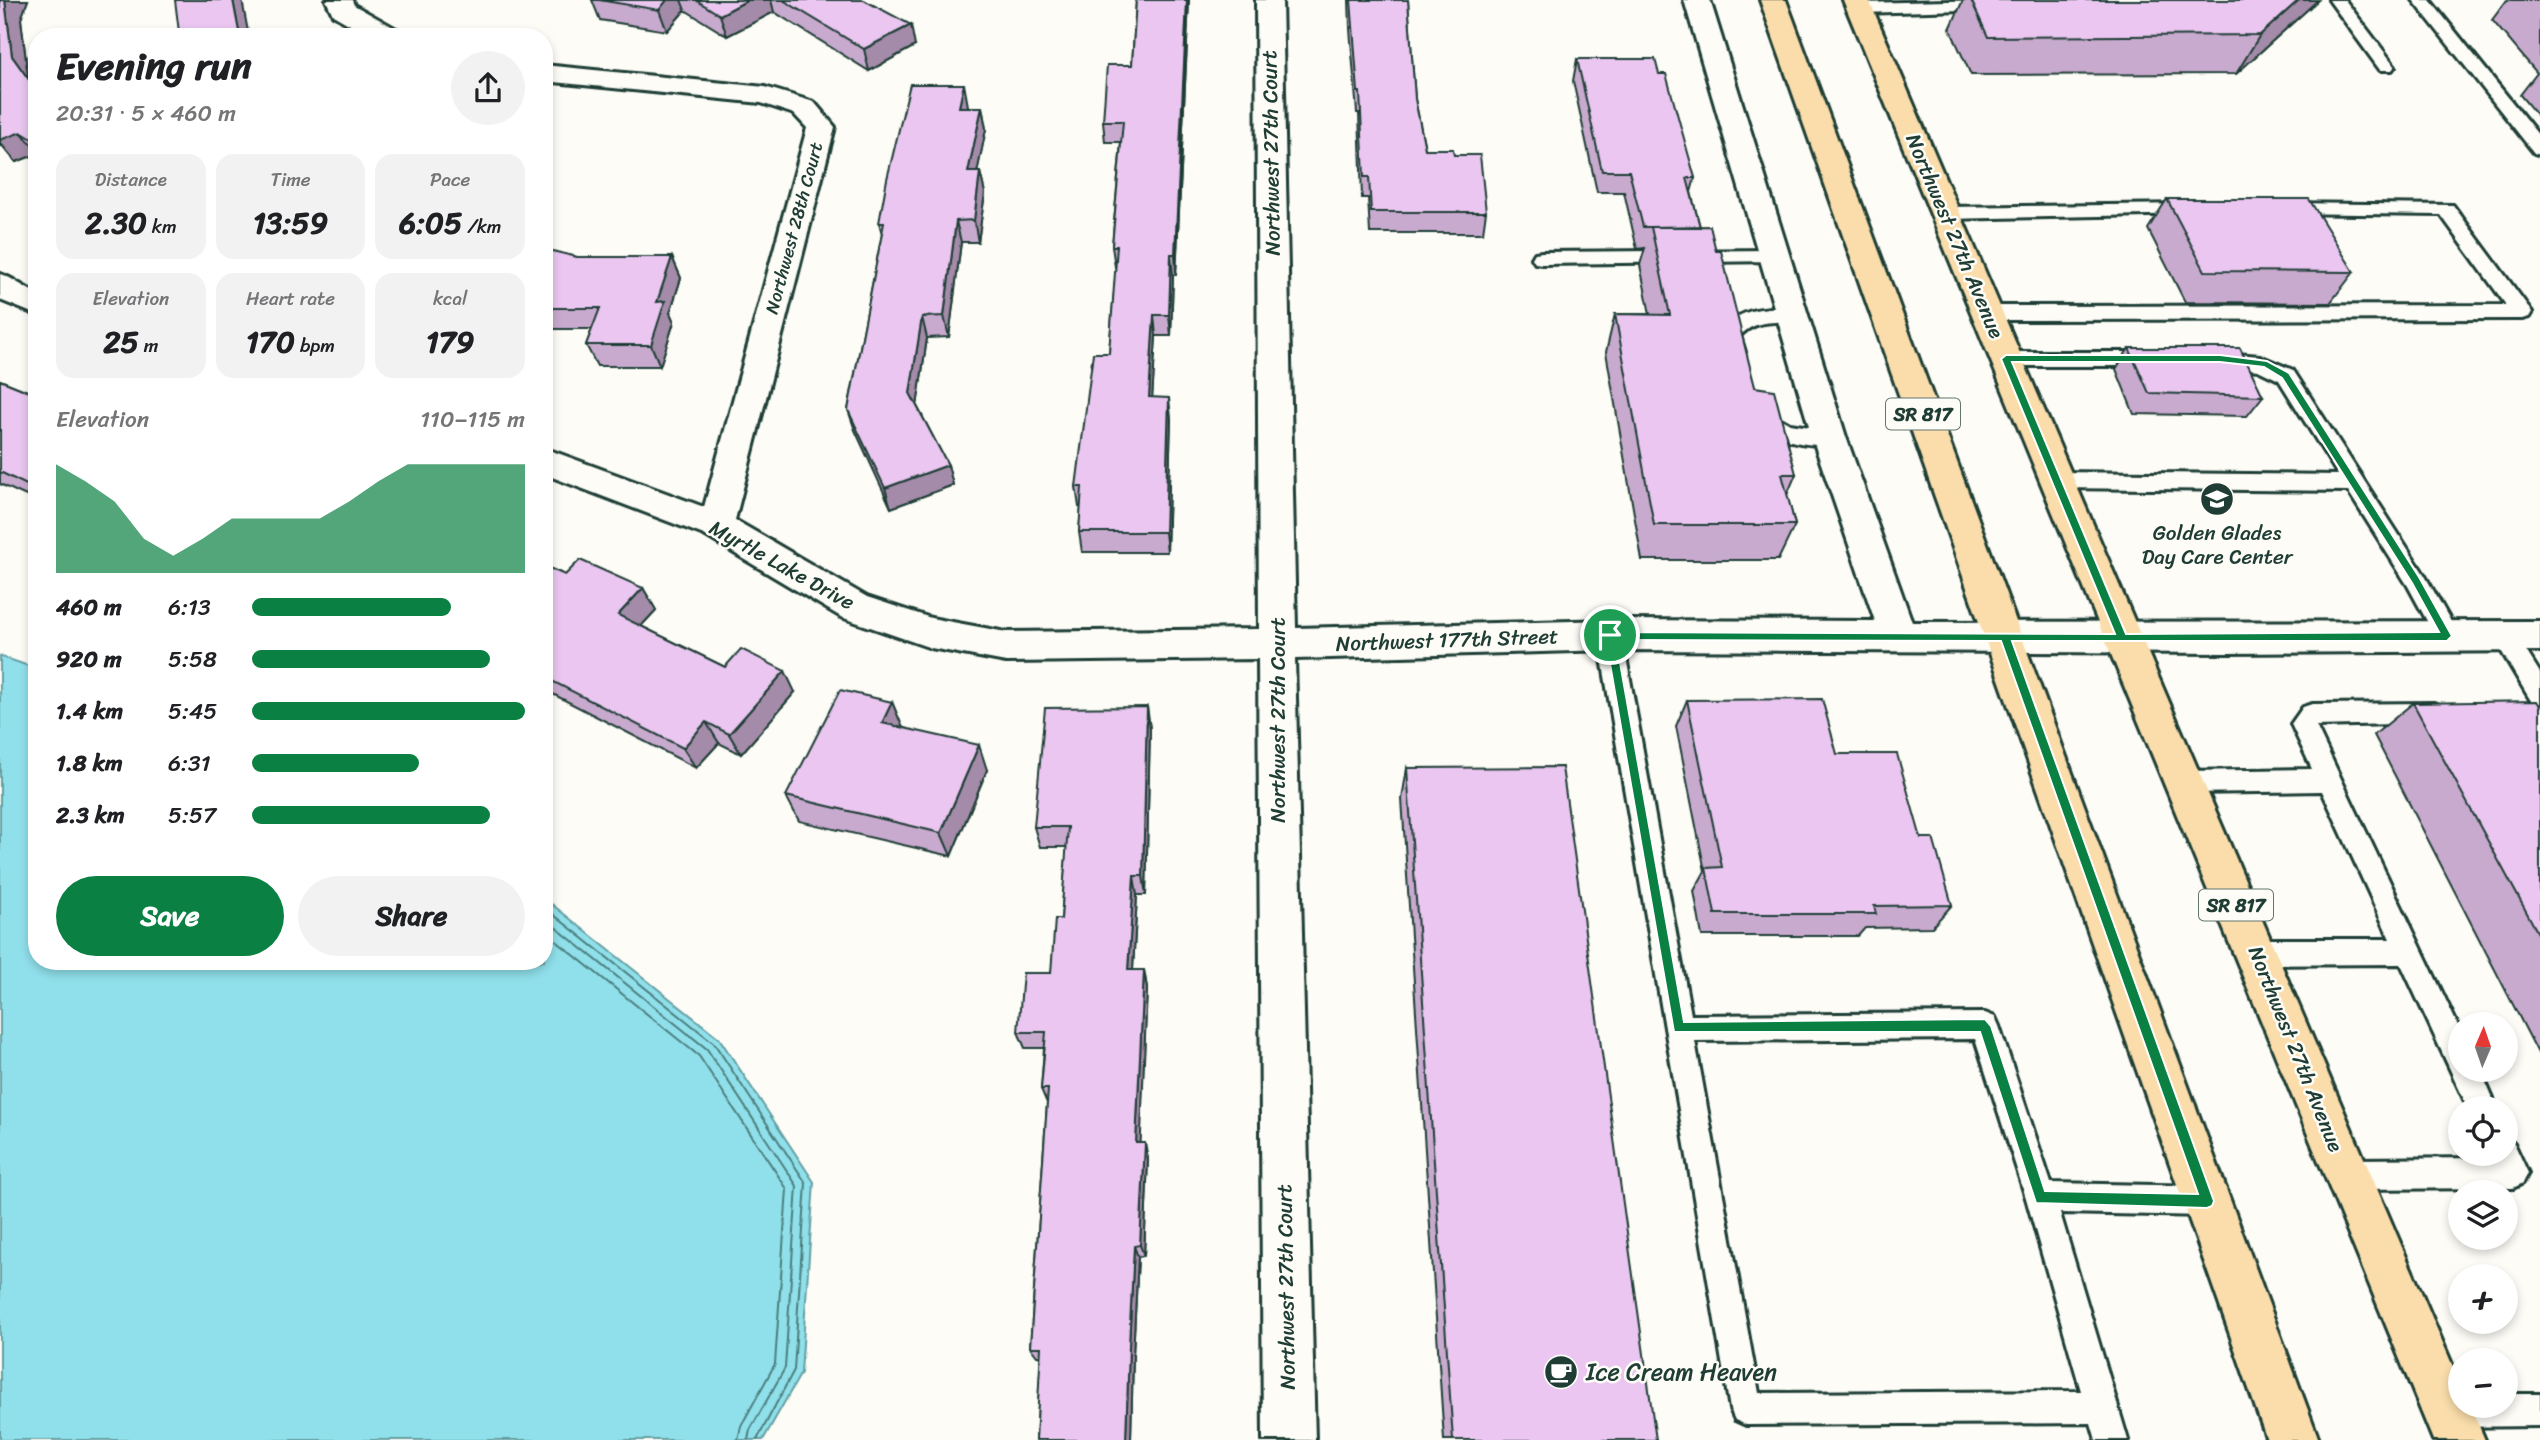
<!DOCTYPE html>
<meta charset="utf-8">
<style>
:root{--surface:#fff;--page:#f2f2f2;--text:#202124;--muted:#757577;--accent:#0b8043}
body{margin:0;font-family:Sriracha,sans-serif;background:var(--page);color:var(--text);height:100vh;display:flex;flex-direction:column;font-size:26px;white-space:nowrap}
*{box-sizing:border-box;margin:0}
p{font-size:23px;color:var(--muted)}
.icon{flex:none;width:38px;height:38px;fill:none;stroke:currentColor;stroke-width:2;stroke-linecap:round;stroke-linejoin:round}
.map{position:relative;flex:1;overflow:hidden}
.details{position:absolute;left:28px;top:28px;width:525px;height:942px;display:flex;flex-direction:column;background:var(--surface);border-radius:28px;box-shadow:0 4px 10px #0003}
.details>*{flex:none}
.needle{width:46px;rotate:2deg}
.fabs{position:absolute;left:2448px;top:1012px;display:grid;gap:14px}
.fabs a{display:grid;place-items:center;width:70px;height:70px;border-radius:50%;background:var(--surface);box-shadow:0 4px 10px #0003;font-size:35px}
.pin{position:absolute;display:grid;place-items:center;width:60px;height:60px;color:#fff;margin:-30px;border:4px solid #fff;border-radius:50%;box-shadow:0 2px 7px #0007}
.round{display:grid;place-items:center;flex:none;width:74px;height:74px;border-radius:37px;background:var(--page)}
.summary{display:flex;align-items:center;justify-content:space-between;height:119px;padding:0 28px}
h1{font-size:38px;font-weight:700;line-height:52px}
.metrics{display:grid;grid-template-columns:repeat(3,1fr);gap:10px;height:119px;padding:7px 28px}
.metrics div{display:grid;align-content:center;border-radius:18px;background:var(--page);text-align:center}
.metrics b{font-size:30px;font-weight:700}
.metrics small{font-size:19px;font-weight:400}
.metrics p{font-size:19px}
.chart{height:196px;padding:14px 28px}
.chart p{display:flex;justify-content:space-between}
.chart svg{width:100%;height:126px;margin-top:7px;fill:var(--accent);opacity:.7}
.primary-button{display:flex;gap:14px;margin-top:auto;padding:14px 28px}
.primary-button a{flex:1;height:80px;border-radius:42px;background:var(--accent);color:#fff;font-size:28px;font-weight:700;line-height:80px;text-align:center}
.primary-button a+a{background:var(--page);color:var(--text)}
ul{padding:0 28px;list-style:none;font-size:23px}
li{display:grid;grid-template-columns:112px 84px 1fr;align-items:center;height:52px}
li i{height:18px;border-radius:9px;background:var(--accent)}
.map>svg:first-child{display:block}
.water{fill:#90e0eb;stroke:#639fa2;stroke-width:2}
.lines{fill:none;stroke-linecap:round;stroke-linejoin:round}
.shore{stroke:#4c7e7d;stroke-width:2}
.lane-casing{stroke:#1f3d34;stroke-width:6}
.street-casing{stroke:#1f3d34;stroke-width:6}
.primary-casing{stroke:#1f3d34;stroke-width:6}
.lane{fill:#fdfcf7;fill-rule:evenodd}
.street{fill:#fdfcf7;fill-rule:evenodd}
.primary{fill:#faddab;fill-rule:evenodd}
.wall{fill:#c9aacf;stroke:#1f3d34;stroke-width:2}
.shaded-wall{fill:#a48ba9;stroke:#1f3d34;stroke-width:2}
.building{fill:#eac6f1;stroke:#1f3d34;stroke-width:2}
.route{fill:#0b8043;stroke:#fff;stroke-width:2;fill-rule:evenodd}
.labels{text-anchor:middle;stroke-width:5;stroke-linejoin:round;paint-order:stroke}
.far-street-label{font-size:18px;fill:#1f3d34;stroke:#fdfcf7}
.shield{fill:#fdfcf7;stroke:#62766e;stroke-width:2}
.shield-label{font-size:19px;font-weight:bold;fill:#1f3d34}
.street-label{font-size:21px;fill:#1f3d34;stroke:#fdfcf7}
.poi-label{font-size:21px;fill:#1f3d34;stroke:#fdfcf7}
.near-poi-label{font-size:24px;fill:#1f3d34;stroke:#fdfcf7;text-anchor:start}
</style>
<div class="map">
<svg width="2540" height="1440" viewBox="0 0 2540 1440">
<rect width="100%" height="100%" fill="#fdfcf7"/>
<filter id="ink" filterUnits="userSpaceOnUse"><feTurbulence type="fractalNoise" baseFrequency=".0143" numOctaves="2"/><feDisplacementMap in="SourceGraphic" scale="14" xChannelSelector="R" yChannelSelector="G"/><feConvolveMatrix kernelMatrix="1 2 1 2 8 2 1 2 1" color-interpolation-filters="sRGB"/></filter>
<g filter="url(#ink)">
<path class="water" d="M0,656l37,13v292h507v-63l175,140 95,144 -13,191 -38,67h-763z"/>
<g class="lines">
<path class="shore" d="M544,907l170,136 92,140 -12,187 -37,70
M544,918l163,131 90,137 -12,182 -35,62 -2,10
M544,931l155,125 88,133 -12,175 -34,62 -3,14"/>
<g class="lane-casing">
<path id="lane" d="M1992,0l6,1 2,4 -2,4 -138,4 -8,-5 8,-5z
M2329,0h16l50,66 -3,4h-12z
M2413,0h17l110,137v18l-6,-2z
M2284,203l169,2 79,107 -3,5 -7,2 -535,1 -7,-2 -3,-5 3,-5 7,-2 519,-1 -65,-90 -164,-2 -2,-4 2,-4z
M2192,204l7,2 2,4 -2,4 -253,5 -7,-2 -2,-4 2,-4 7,-2z
M1773,250l7,1 3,5 -3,5 -238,3 -7,-1 -3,-5 3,-5 7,-1z
M1791,307l7,2 3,5 -3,5c-21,6 -41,-2 -58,17l5,16 -3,5h-14l-8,-22c16,-27 43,-27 71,-28z
M2005,352h150l7,2 3,5 -3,5 -7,2h-150l-7,-2 -3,-5 3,-5z
M2213,352l47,4 33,14 131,204 35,62 -4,7 -8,3 -8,-3 -31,-57 -60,-95 -292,-3 -8,-2 -3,-6 3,-6 8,-2 282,3 -59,-95 -21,-10 -52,-6 -3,-5 3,-5z
M1758,406l32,18 47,7 3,6 -3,6c-25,7 -76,-5 -90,-29l4,-5z
M1610,626l8,2 4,7 69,380 294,-2 10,4 4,9 52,157 156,3 11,4 4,11 -4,11 -11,4 -147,-3 68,227h-32l-5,-17 -345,2 -11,-5 -5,-11 -132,-774 4,-7zM1975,1039l51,159 55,193 -322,2 -64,-352z
M2505,627l8,3 27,43v31l-9,-3 -38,-64 4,-7z
M2434,703l9,3 3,7 -3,7 -9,3 -118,3 144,304v39h20l17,39h-29l-67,-144 -145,1 -10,-4 -4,-9 4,-9 10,-4h134l-68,-148 -137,2 -9,-3 -4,-8 4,-8 9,-3 127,-2 -21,-45 12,-17 9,-3z
M2506,1139l8,4 14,30 -5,10 -10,5 -166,1 -10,-5 -5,-10 5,-10 10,-5 145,-1 -3,-5h17z
M2506,1394h34v32l-94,1 -11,-5 -5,-11 5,-11 11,-5h14v10h46z"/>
</g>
<g class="street-casing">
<path id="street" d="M326,0h26l2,5 46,26 4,6h-33l-38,-22z
M1256,0h26l14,628 314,-8 265,1 -63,-184 -128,-437h26l136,437 66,185 628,-1v30l-313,2 -617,-3 -315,9 20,781h-52l-5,-781 -252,3 -75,-14 -90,-31 -137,-82 -160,-61v-26l160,59 103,-379 -13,-14 -33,-11 -217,-22v-16l221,22 49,15 21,25 -100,393 132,77 64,21 75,14 253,-3z
M0,274c14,4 23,14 37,19v22l-37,-15z"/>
</g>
<g class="primary-casing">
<path id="primary" d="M1760,0h26l533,1440h-52z
M1843,0h26l591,1383v22h10l15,35h-52z"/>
</g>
<use href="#lane" class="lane"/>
<use href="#street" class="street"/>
<use href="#primary" class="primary"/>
</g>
<path class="wall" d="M0,0h28l-7,19 7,58 9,12v65l-21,8 -14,-17 -2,1z
M592,0h272l51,46 -46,25 -95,-59 -47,24 -42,-26 -18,21 -67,-11z
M1136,0h53l-13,275h-3l-2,61h-15l-4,61 19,21 -4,134h-85l-3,-20 2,-25h-2l-3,-20 33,-134 7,-86h-1l-3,-21 9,-104h-16l-2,-21 29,-56z
M1349,0h59l7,99 10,50 29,6 32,57 -3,21h-113l-2,-35h-6l-3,-85h-2l-7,-84z
M1963,0h355l-82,74 -265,1 -21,-46z
M2507,0h33v119l-20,-24 17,-22 -45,-53z
M1577,59l82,15 36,104 -4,14 9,35 55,160 41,87 -9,21 8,30 -17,35h-136l-36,-208 9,-38h35l-10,-49 5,-17 -8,1 -13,-57h-27l-24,-111z
M968,106l-1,1h15l4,22 -9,43h3l5,21 -7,49h-17l-12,95 -22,1 -10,68 31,59 5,20 -62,23 -36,-78 -7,-20 34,-176 -3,-11z
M2167,199l187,73 -24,31 -145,-1 -37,-73z
M544,249l33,8h95l9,21 -11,35 4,9 -14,44h-63l-11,-21 6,-16h-48z
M2129,348l134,48 -16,20 -113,-2 -18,-45z
M0,380l37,15v106l-37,-17z
M544,566l21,9 78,13 13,22 -15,16 84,41 70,25 -54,62 -22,-11 -23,25 -147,-76 -5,5z
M1687,700l150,54 84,84 31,67 -20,22 -67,1 -7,8h-156l-8,-45 11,-20 -29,-145z
M892,702l10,25 85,43 -36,86 -152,-35 -13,-25z
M2413,703l127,3v351l-166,-322z
M1147,707l3,22 -4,166h-9l-4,75h11l3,18 -7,155 8,15 -4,98 -6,1 -5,98 -2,85h-95l5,-84h-4l-7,-9 17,-244 -6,-14 3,-41h-19l-7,-16 33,-59 10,-54 6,-72h-27l-6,-20z
M1407,768l249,672h-212l-42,-641z"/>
<path class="shaded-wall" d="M5,0h23l-7,19 7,58 9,12v2l-25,-35z
M233,0h9l7,37h-9z
M667,0h14l4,10 -18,21 -8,-21z
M748,0h23l3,12 -47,24 -7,-21z
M1187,0h2l-13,275 -1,-21z
M2299,0h19l-82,74 24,-39z
M911,25l4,21 -46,25 -5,-22z
M964,84l4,22 -4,22 -5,-21z
M982,107l4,22 -13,64 -5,-21z
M21,132l16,19v3l-21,8 -14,-17 -2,1v-7z
M980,172l5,21 -7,49 -4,-22z
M956,221l5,21 -12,95 -5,-21z
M1171,254l2,21 -2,61 -2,-21z
M672,257l9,21 -11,35 4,9 -14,44 -9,-21 6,-43z
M1154,315l2,21 -5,82 -2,-21z
M922,317l5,21 -11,75 -6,-20z
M1169,398l2,20 -4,134 -2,-20z
M948,465l5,20 -62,23 -6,-20z
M643,588l13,22 -24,26 -14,-21z
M785,671l10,21 -54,62 -12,-20z
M544,686l5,6 -5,5z
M892,702l11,26 -21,-5z
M1147,707l3,22 -4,166 -3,-19z
M706,722l13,21 -23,25 -13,-20z
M979,745l8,25 -36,86 -10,-23z
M1134,876l3,19 -5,93 -4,-18z
M1144,970l3,18 -7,170 -4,-15z
M1145,1143l3,15 -4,98 -4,-11z
M1134,1246l4,11 -5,98 -2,85h-5l3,-94z"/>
<path class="building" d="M0,0h5l7,56 25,35v51l-16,-10 -21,8z
M175,0h58l7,37h-73l12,-5z
M599,0h68l-8,10z
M696,0h52l-28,15z
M783,0h81l47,25 -47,24z
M1136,0h51l-12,254h-4l-2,61h-15l-5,82 20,1 -4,134h-86l3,-45h-6l17,-134h16l8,-107h-5l11,-125h-20l4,-56h25z
M1351,0h57l7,99 10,50h28l1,6h26l6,57h-115l-2,-35h-5l-4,-85h-2z
M1971,0h328l-39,35 -272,2z
M1577,59h78l4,15h7l29,104h-8l13,49h-57l-14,-56h-27z
M910,84h54l-5,23h23l-14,65h12l-6,48 -18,1 -12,95 -22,1 -12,76 38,72 -63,23 -37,-78 36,-187h-5l8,-44z
M2167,199h142l45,73 -149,-1z
M1710,226l6,25h5l34,136 19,3 22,84h-14l13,51h-141l-39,-211 55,1 -19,-88z
M544,249l33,8h95l-15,45 8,-1 -14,44h-65l14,-37h-56z
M2129,348h111l23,48 -114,-3z
M0,380l37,15v95l-37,-18z
M580,560l63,28 -25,27 107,52 16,-18 44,22 -56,63 -23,-12 -23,26 -139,-71v-111l21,9z
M840,690l52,12 -10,21 97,22 -38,88 -155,-37z
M1822,699l15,55h60l24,84h12l19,67 -78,1 2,8h-161l-9,-46 16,-1 -35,-167z
M2537,701l3,5v231l-127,-234z
M1147,707l-4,169h-9l-6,94h16l-8,173h9l-5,102 -6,1 -5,100 -3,94h-90l5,-93h-11l18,-258h-7l5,-57h-28l5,-59h28l4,-54h6l7,-92h-34l11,-119z
M1562,767l94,673h-203l-46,-672z"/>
</g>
<path class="route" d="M2220,355l47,6 22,12 130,204 33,59 -5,5h-435l202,560 -2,5 -5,2 -171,-5 -56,-171h-306l-69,-397 1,-3 509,2 -114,-275 5,-4zM2012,362h208l44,5 18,11 130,205 27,49 -313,2zM1616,640l385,1 197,553 -153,-3 -54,-165 -6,-7 -301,3z"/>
<defs>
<g id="school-disc" transform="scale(1.75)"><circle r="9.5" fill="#1f3d34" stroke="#fdfcf7"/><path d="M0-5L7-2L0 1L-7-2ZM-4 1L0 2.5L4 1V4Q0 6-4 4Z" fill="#fff"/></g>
<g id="cafe-disc" transform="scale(1.75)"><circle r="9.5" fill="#1f3d34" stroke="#fdfcf7"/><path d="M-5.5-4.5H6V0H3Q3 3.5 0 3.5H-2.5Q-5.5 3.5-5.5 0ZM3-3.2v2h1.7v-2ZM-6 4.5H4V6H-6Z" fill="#fff"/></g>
</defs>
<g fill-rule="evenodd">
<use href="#school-disc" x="2217" y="499"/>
<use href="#cafe-disc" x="1561" y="1372"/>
</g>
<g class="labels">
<g class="far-street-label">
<text transform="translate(794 228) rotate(-75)" y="6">Northwest 28th Court</text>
</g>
<g class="shield">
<rect x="1886" y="398.5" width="74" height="31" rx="5"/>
<rect x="2199" y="889.5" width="74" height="31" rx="5"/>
</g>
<g class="shield-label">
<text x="1923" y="421">SR 817</text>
<text x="2236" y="912">SR 817</text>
</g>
<g class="street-label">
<text transform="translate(1271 153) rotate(-91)" y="7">Northwest 27th Court</text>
<text transform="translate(1955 236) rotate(67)" y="7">Northwest 27th Avenue</text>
<text transform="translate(782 565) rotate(29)" y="7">Myrtle Lake Drive</text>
<text transform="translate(1447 640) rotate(-2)" y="7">Northwest 177th Street</text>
<text transform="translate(1278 720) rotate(-90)" y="7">Northwest 27th Court</text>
<text transform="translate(2296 1049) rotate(68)" y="7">Northwest 27th Avenue</text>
<text transform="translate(1286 1287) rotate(-91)" y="7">Northwest 27th Court</text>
</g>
<g class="poi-label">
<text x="2217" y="540">Golden Glades<tspan x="2217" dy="24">Day Care Center</tspan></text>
</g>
<g class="near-poi-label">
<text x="1586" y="1380">Ice Cream Heaven</text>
</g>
</g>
</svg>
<div class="fabs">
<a><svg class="needle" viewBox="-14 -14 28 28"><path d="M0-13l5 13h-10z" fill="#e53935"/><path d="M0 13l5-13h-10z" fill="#757577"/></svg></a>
<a><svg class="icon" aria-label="locate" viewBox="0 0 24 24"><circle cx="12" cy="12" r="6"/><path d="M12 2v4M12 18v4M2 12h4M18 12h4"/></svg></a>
<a><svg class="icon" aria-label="layers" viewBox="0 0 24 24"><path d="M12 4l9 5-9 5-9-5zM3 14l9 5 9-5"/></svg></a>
<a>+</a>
<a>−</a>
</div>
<div class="pin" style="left:1610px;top:635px;background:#1e9e55"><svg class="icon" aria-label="arrive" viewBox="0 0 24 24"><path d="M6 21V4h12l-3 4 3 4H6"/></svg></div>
<section class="details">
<div class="summary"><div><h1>Evening run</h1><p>20:31 · 5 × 460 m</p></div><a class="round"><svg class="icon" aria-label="share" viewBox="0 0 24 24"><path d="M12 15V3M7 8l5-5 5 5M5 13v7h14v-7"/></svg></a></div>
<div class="metrics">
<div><p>Distance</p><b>2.30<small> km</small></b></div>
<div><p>Time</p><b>13:59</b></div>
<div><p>Pace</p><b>6:05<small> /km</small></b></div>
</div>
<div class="metrics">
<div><p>Elevation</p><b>25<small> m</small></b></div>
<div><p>Heart rate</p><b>170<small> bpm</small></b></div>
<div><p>kcal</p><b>179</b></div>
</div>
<div class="chart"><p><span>Elevation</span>110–115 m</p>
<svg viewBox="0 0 160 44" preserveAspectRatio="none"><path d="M0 44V6L10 12L20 19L30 32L40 38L50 32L60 25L70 25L80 25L90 25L100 19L110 12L120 6L130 6L140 6L150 6L160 6V44z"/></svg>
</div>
<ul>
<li><b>460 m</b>6:13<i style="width:73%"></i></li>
<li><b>920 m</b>5:58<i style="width:87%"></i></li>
<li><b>1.4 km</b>5:45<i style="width:100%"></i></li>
<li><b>1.8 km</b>6:31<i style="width:61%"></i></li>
<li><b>2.3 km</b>5:57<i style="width:87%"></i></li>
</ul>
<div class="primary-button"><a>Save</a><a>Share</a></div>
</section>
</div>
